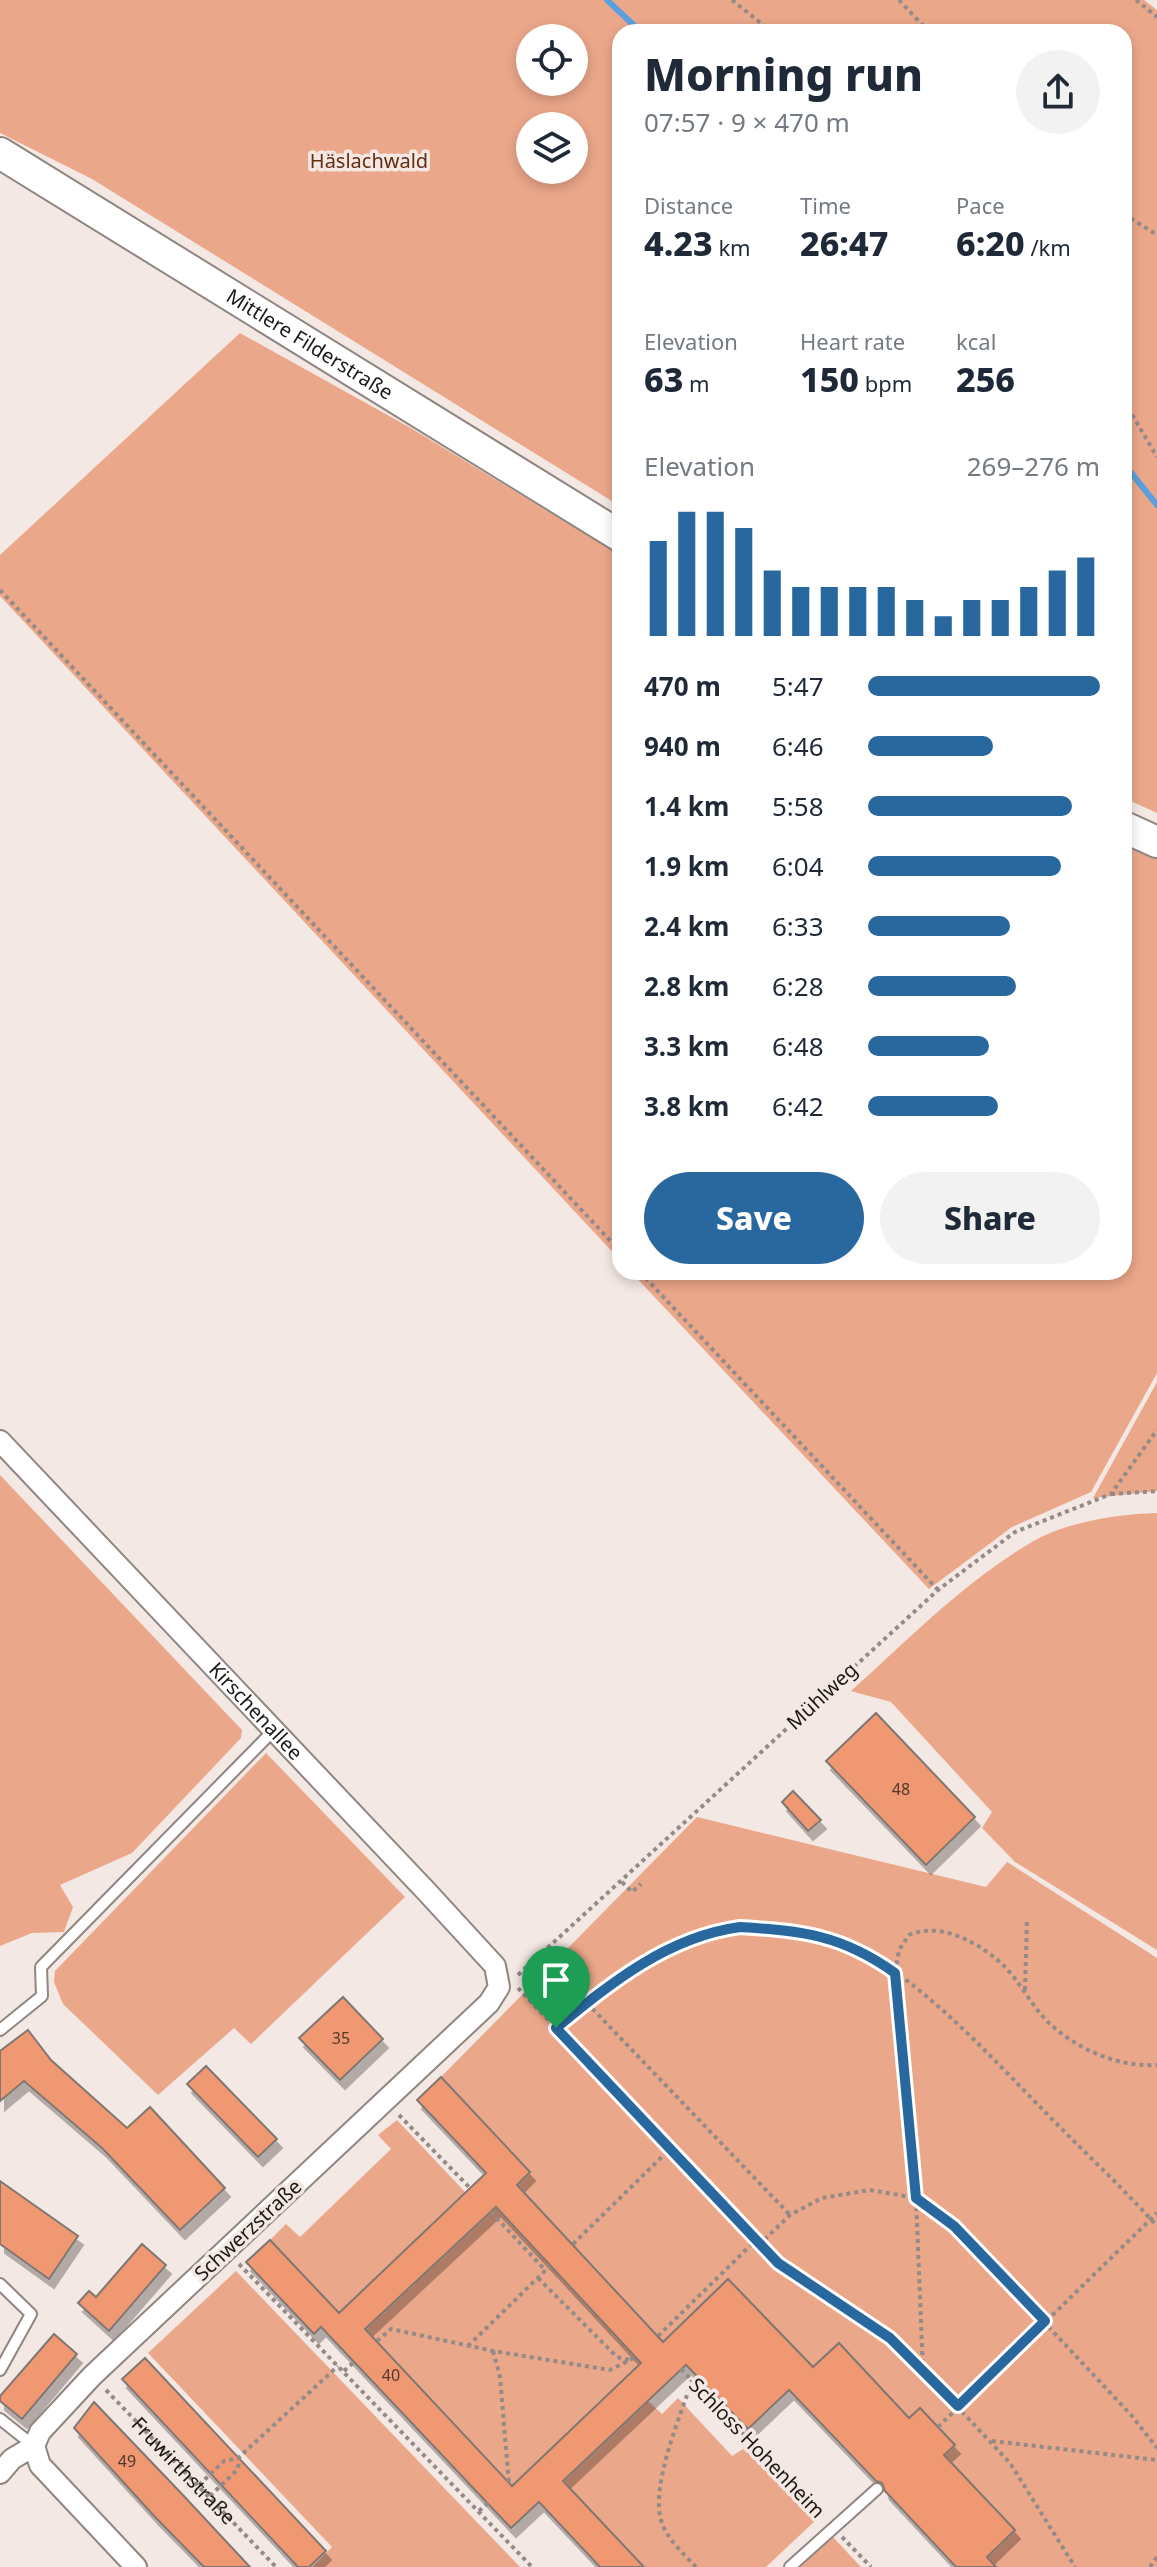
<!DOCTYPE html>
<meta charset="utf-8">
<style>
:root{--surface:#fff;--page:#f2f2f3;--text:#1f2937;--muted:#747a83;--accent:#28689e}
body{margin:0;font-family:"Noto Sans",sans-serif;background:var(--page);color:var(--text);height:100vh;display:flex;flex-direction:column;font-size:30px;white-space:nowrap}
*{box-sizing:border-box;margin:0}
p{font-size:26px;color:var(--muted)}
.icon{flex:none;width:44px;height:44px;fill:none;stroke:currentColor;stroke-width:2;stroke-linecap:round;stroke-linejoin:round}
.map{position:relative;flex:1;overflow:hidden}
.drawer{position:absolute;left:612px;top:24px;width:520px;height:1256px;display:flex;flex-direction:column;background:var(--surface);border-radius:24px;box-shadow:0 4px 12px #0003}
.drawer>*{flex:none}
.tools{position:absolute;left:516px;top:24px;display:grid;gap:16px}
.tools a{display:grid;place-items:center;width:72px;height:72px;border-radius:50%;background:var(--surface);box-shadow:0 4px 12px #0003;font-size:40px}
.pin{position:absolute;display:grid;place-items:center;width:68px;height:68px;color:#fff;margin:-82px -34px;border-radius:50% 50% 50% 0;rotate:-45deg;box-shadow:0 0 8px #0007}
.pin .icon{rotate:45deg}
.round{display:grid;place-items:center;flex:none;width:84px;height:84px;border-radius:42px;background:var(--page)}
.head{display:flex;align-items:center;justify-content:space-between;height:136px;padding:0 32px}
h1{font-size:44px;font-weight:800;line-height:60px}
.stats{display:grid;grid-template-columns:repeat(3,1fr);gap:12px;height:136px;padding:8px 32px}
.stats div{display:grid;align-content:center}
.stats b{font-size:34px;font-weight:800}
.stats small{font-size:22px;font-weight:400}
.stats p{font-size:22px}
.chart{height:224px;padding:16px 32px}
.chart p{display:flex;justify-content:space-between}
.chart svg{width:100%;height:144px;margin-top:8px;stroke:var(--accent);stroke-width:6}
.action{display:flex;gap:16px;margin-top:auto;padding:16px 32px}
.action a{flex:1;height:92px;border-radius:48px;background:var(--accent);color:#fff;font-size:32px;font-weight:800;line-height:92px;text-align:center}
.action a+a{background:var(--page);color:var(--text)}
ul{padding:0 32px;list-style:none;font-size:26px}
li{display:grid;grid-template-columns:128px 96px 1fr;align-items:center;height:60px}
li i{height:20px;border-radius:10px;background:var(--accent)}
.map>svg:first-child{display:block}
.green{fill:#eba78a;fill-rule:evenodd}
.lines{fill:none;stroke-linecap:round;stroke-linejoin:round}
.stream{stroke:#5aa0df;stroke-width:6}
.building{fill:#f09872;stroke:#807672;stroke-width:2;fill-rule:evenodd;filter:url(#shadow)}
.service-casing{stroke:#8f8581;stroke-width:14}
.minor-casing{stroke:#8f8581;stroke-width:24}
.secondary-casing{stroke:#8f8581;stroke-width:34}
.path{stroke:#948b88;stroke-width:4;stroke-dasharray:4 4;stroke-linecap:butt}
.service{stroke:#fff;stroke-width:10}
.minor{stroke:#fff;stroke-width:20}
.secondary{stroke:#fff;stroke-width:30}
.route-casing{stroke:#fff;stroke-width:16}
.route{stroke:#28689e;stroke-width:10}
.labels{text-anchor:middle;stroke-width:7;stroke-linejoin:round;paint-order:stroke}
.number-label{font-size:16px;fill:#51382d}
.park-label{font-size:20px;fill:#652d13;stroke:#f4e8e4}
.street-label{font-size:20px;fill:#1c1816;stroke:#f4e8e4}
</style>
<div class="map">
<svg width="1157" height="2567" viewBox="0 0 1157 2567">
<defs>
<filter id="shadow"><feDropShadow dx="5" dy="9" stdDeviation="0" flood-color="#0004"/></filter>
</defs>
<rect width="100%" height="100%" fill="#f4e8e4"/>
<path class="green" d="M0,0h1144l13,10v803l-33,-15v-766h-504v474l-528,-327 -92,-46zM530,38h44v44h-44zM530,126h44v44h-44z
M240,333l169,94 211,128v705l-620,-664v-41z
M1124,841l33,16v516l-66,119 -79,35 -83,62 -298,-317h493z
M1157,1382v109l-64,7z
M0,1475l242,255 -1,8 -109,115 -72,32 13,22 -9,25 -32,1 -32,13z
M1157,1513v437l-142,-88 -33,-34 10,-16 -101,-110 -40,-11c58,-52 114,-110 181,-149 34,-20 86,-28 125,-29z
M266,1753l139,144 -154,147 -17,-16 -76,67 -95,-91 -9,-22 1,-11z
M697,1817l289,70 21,-25 150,96v609h-161l-9,-10 28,-27 -71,-75 11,-10 -35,-37 -11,10 -70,-75 -26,24 -85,-88 -65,62 -146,-156 13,-13 -89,-95z
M397,2120l69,73 -127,120 -69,-73 16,-16 14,13 91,-88 -13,-14z
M496,2207l145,156 -129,123 -147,-157z
M236,2271l284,296h-208l20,-20 -184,-194z
M678,2398l54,58 14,-9 70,73 -50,47h-122l-81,-86 85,-80 14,13z
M831,2535l30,32h-66z"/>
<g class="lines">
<path class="stream" d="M607,0l34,32
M1124,464l33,41"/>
</g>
<path class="building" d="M876,1713l99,104 -49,48 -100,-104z
M793,1791l28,29 -13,11 -26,-29z
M343,1997l40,42 -43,41 -41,-42z
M28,2030l23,30 76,68 23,-21 75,81 -45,42 -78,-82 -78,-67 -24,20v-50z
M206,2066l71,73 -19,18 -71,-73z
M441,2077l89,95 -13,13 146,157 65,-63 85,88 26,-24 70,75 11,-10 35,37 -11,10 71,75 -28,27 9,10h-40l-71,-76 -3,-8 -6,-2 -87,-91 -41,39 -62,-64 -123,116 81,86h-44l-61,-65 -28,26 -190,-201 -7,7 -68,-72 24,-22 69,73 147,-140 -69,-73zM496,2207l145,156 -129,123 -147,-157z
M0,2181l78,55 -29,43 -49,-35z
M142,2244l24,21 -57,66 -31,-28 11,-12 7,6z
M54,2334l23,20 -55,65 -22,-18v-5z
M145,2358l181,193 -17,16h-11l-176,-188z
M94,2402l87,91 69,74h-46l-49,-50 -81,-89z"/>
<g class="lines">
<g class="service-casing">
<path id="service" d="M0,2030l42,-34 -1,-29 232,-236
M0,2284l31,30 -31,56
M0,2419l34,27
M790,2567l87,-78"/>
</g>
<g class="minor-casing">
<g id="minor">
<path id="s2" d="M0,1441l427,451 68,74 4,21 -10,16 -397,373 -52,56 -6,14 -22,13 -12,14"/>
<path d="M34,2446l6,19 96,102"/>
</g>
</g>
<g class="secondary-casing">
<g id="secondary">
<path id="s3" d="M0,153l620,383"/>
<path d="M1124,827l33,15"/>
</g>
</g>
<g class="path">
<path d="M732,0l40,32"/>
<path d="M899,0l30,32"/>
<path d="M1136,0l21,17"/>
<path d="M1124,214l33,21"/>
<path d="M1124,401l33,56"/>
<path d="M0,590l620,661"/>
<path d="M640,1272l298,318"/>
<path d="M1111,1494l46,-3"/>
<path d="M622,1882l10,10 9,-8"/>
<path d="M518,1975l420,-385 77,-58 96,-38 46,-64"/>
<path d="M518,1988l260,275 128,89 104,111 65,104"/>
<path d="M1025,1990l2,-70"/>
<path d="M587,2003l203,212"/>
<path d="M556,2028c46,-38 96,-80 154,-96 38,-11 97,-6 132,9 73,31 149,116 204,172 37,38 76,74 111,113"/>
<path d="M399,2115l71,73"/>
<path d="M491,2212l55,59"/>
<path d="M573,2244l96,-94"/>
<path d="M759,2245l31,-30 32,-17 48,-8 46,8 38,28 178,190 25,32"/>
<path d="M239,2264l293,303"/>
<path d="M538,2278l79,79 13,3"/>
<path d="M658,2336l97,-95"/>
<path d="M377,2341l14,-12 102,22 117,19 26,-13"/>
<path d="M468,2346l82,-80"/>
<path d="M493,2351l7,26 9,106"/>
<path d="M681,2369l144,150"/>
<path d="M344,2371l10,-9"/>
<path d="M923,2371l-7,-173 -21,-225 4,-23 10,-15c32,-14 71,8 95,31 17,17 28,41 46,58 29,26 67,43 107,41"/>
<path d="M692,2380c-11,36 -43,107 -30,143 6,17 22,31 34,44"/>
<path id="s1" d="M106,2390l170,177"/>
<path d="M938,2427l219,-214"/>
<path d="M992,2441l165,19"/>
<path d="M199,2485l25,-24 14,-3 100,-92"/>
<path d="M210,2496l28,-27 1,-12"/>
<path d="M479,2511l9,-8"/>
<path d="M842,2537l29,30"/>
<path d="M1150,2567l7,-10"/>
</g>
<use href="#service" class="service"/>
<use href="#minor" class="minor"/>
<use href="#secondary" class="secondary"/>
</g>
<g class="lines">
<g class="route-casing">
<path id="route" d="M740,1927c63,4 102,8 155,46l21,225 38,28 91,95 -87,85 -68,-68 -112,-75 -222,-235c55,-45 111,-91 184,-101z"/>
</g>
<use href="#route" class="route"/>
</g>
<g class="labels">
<g class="number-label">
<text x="901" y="1795">48</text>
<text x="341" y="2044">35</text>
<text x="391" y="2381">40</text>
<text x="127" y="2467">49</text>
</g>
<g class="park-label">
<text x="369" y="168">Häslachwald</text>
</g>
<g class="street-label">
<text dy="7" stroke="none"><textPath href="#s3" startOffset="364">Mittlere Filderstraße</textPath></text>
<text transform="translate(822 1696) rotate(-43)" y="7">Mühlweg</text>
<text dy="7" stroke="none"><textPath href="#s2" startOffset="372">Kirschenallee</textPath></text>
<text transform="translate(248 2230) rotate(-43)" y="7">Schwerzstraße</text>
<text transform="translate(757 2448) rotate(46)" y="7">Schloss Hohenheim</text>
<text dy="7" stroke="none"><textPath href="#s1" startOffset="112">Fruwirthstraße</textPath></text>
</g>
</g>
</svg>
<div class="tools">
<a><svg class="icon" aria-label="locate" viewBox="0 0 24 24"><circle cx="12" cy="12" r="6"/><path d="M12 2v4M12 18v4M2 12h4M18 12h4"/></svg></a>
<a><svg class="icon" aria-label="layers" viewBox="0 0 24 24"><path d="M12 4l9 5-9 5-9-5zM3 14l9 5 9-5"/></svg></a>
</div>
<div class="pin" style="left:556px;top:2028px;background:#1e9e55"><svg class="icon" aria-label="arrive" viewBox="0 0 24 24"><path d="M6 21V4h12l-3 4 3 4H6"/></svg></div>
<section class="drawer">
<div class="head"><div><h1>Morning run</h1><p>07:57 · 9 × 470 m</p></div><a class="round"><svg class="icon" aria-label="share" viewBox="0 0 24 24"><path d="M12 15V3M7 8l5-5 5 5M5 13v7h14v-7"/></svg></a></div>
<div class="stats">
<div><p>Distance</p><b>4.23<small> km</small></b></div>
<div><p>Time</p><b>26:47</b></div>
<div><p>Pace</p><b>6:20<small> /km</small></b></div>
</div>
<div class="stats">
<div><p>Elevation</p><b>63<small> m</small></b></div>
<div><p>Heart rate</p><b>150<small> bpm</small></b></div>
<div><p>kcal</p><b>256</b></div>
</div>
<div class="chart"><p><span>Elevation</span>269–276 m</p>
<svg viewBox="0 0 160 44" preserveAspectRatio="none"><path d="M5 44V15M15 44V6M25 44V6M35 44V11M45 44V24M55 44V29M65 44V29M75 44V29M85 44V29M95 44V33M105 44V38M115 44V33M125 44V33M135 44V29M145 44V24M155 44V20"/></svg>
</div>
<ul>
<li><b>470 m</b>5:47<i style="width:100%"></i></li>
<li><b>940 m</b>6:46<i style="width:54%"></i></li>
<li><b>1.4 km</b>5:58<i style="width:88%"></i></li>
<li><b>1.9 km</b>6:04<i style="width:83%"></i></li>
<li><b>2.4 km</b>6:33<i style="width:61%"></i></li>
<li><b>2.8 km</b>6:28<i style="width:64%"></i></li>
<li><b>3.3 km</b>6:48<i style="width:52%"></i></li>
<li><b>3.8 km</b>6:42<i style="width:56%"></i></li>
</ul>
<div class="action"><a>Save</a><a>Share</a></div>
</section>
</div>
